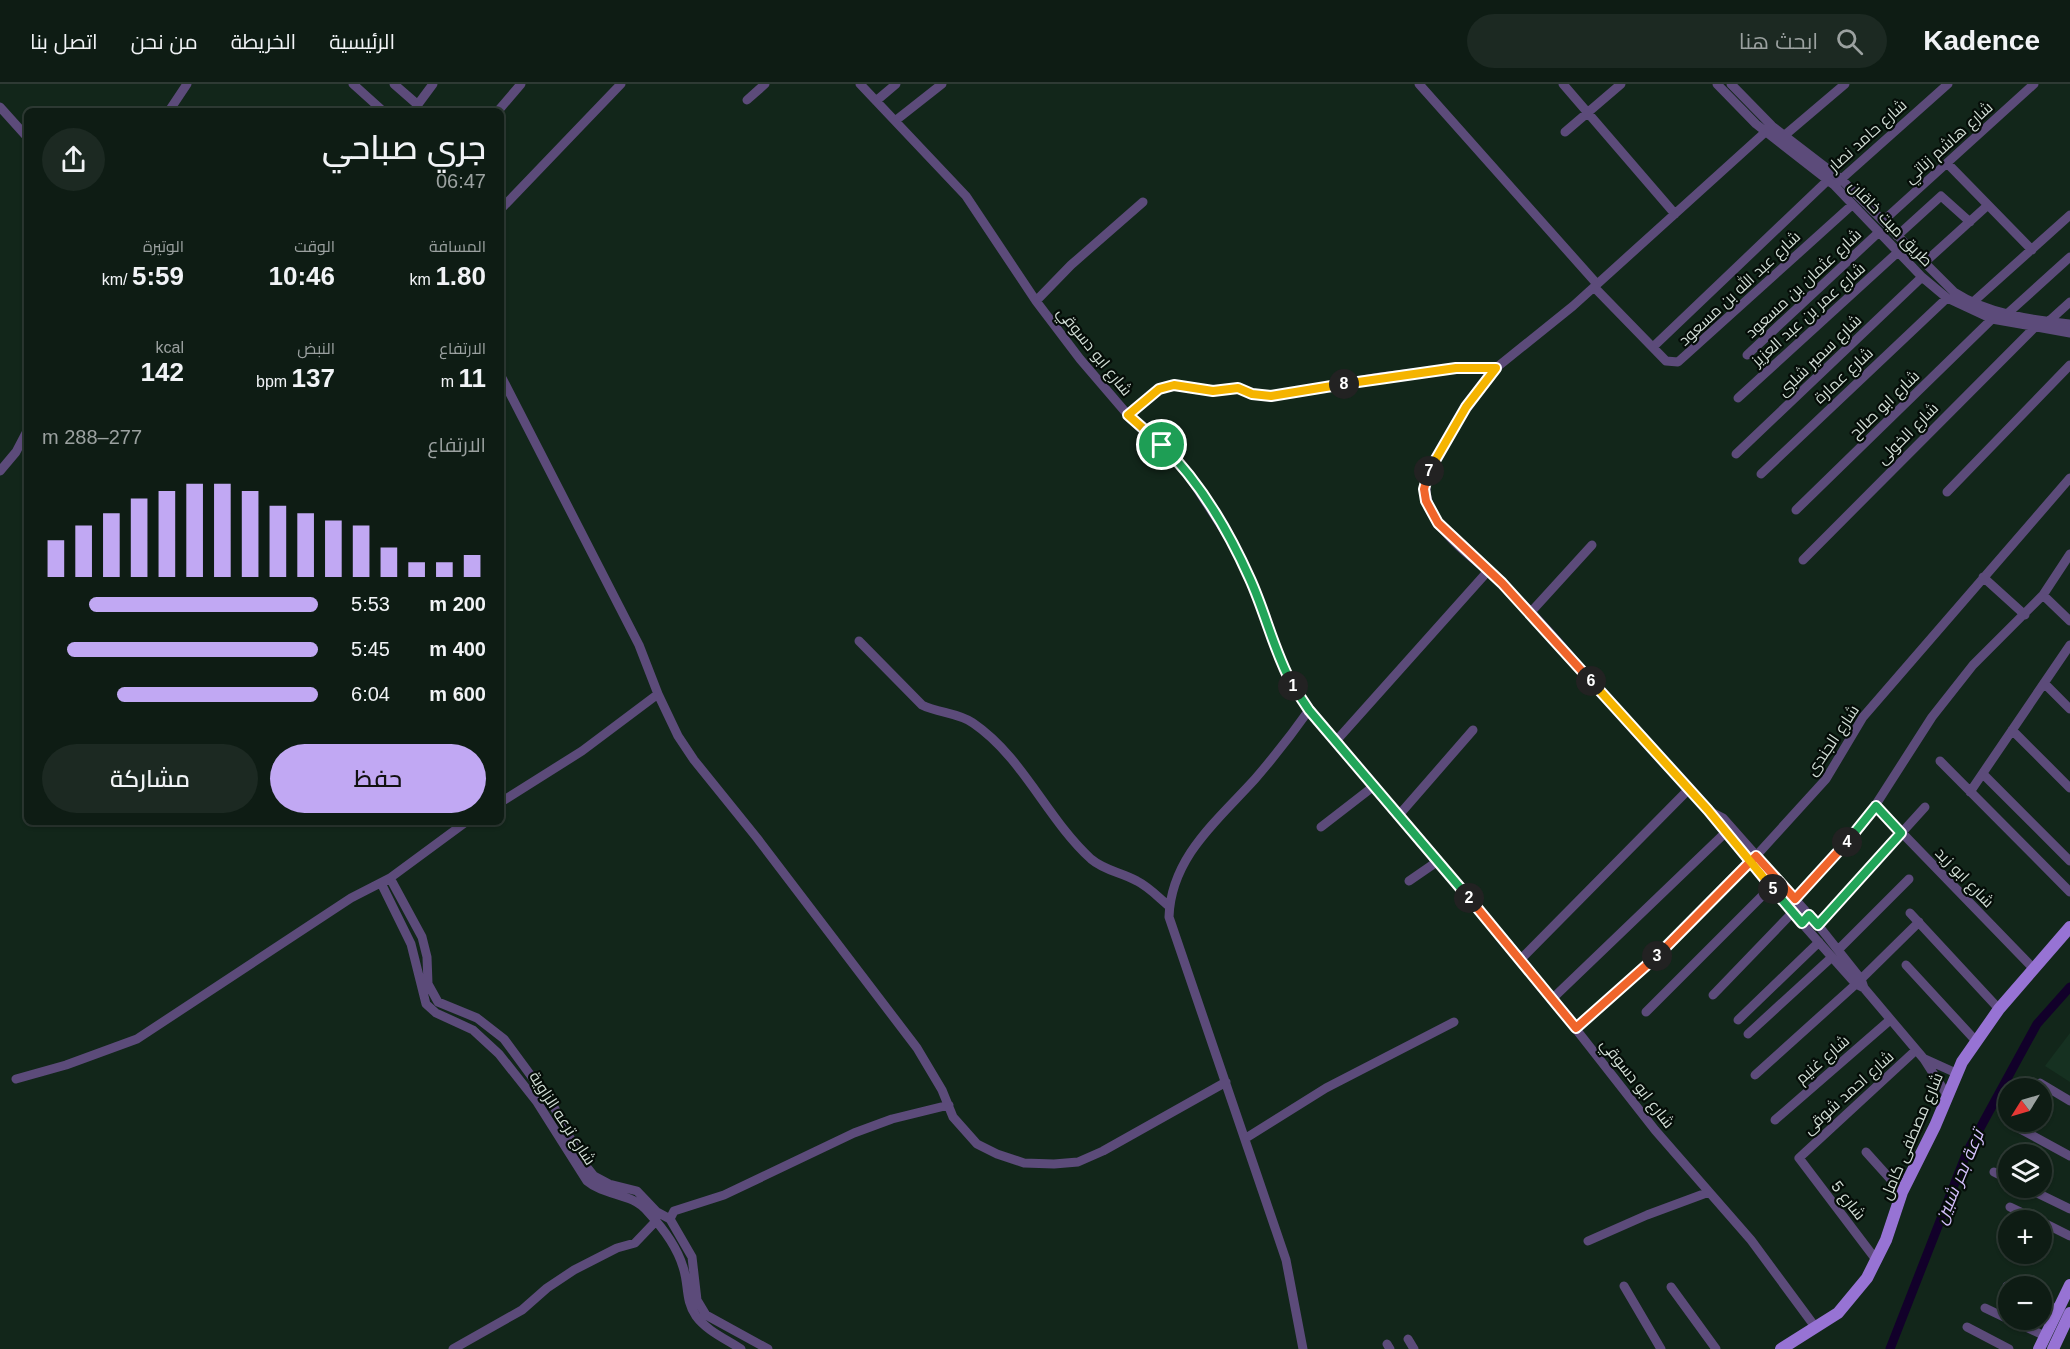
<!DOCTYPE html>
<html lang="ar">
<meta charset="utf-8">
<style>
:root{--surface:#0e1c14;--page:#1c2922;--text:#f1f3f6;--muted:#9ba1a0;--line:#2e3a34;--accent:#c1a8f3}
body{margin:0;font-family:Helvetica,Cairo,sans-serif;background:var(--page);color:var(--text);direction:rtl;height:100vh;display:flex;flex-direction:column;font-size:22px;white-space:nowrap}
*{box-sizing:border-box;margin:0}
p{font-size:20px;color:var(--muted)}
.icon{flex:none;width:33px;height:33px;fill:none;stroke:currentColor;stroke-width:2;stroke-linecap:round;stroke-linejoin:round}
.map{position:relative;flex:1;overflow:hidden;direction:ltr}
.details{position:absolute;left:24px;top:24px;width:480px;height:717px;display:flex;flex-direction:column;background:var(--surface);border-radius:9px;box-shadow:0 2px 4px #0004,0 0 0 2px var(--line);direction:rtl}
.details>*{flex:none}
.needle{width:39px;rotate:233deg}
.tools{position:absolute;left:1998px;top:994px;display:grid;gap:12px}
.tools a{display:grid;place-items:center;width:54px;height:54px;border-radius:50%;background:var(--surface);box-shadow:0 2px 4px #0004,0 0 0 2px var(--line);font-size:30px}
.pin{position:absolute;display:grid;place-items:center;width:51px;height:51px;color:#fff;margin:-26px;border:3px solid #fff;border-radius:50%;box-shadow:0 2px 6px #0007}
.km{position:absolute;width:30px;height:30px;margin:-15px;border-radius:50%;background:#222;color:#fff;font-size:16px;line-height:30px;text-align:center}
.round{display:grid;place-items:center;flex:none;width:63px;height:63px;border-radius:32px;background:var(--page)}
.summary{display:flex;align-items:center;justify-content:space-between;height:102px;padding:0 18px}
h1{font-size:33px;font-weight:600;line-height:45px}
.figures{display:grid;grid-template-columns:repeat(3,1fr);gap:9px;height:102px;padding:6px 18px}
.figures div{display:grid;align-content:center}
.figures b{font-size:26px;font-weight:600}
.figures small{font-size:16px;font-weight:400}
.figures p{font-size:16px}
.chart{height:168px;padding:12px 18px}
.chart p{display:flex;justify-content:space-between}
.chart svg{width:100%;height:108px;margin-top:6px;stroke:var(--accent);stroke-width:6}
.cta{display:flex;gap:12px;margin-top:auto;padding:12px 18px}
.cta a{flex:1;height:69px;border-radius:36px;background:var(--accent);color:#111;font-size:24px;font-weight:600;line-height:69px;text-align:center}
.cta a+a{background:var(--page);color:var(--text)}
ul{padding:0 18px;list-style:none;font-size:20px}
li{display:grid;grid-template-columns:96px 72px 1fr;align-items:center;height:45px}
li i{height:15px;border-radius:8px;background:var(--accent)}
header{display:flex;align-items:center;gap:36px;box-sizing:border-box;height:84px;padding:0 30px;background:var(--surface);border-bottom:2px solid var(--line)}
header strong{font-size:28px}
nav{display:flex;gap:33px;margin-inline-start:auto;font-size:21px}
.search{width:420px;height:54px;background:var(--page);display:flex;align-items:center;gap:15px;box-sizing:border-box;padding:0 21px;border-radius:33px;color:var(--muted);font-size:22px}
.map>svg:first-child{display:block}
.built{fill:#163121}
.lines{fill:none;stroke-linecap:round;stroke-linejoin:round}
.canal{stroke:#12002a;stroke-width:9}
.minor{stroke:#5c4b7a;stroke-width:9}
.major{stroke:#9773d4;stroke-width:12}
.split-1-casing{stroke:#fff;stroke-width:12}
.split-2-casing{stroke:#fff;stroke-width:12}
.split-3-casing{stroke:#fff;stroke-width:12}
.split-4-casing{stroke:#fff;stroke-width:12}
.split-5-casing{stroke:#fff;stroke-width:12}
.split-6-casing{stroke:#fff;stroke-width:12}
.split-7-casing{stroke:#fff;stroke-width:12}
.split-8-casing{stroke:#fff;stroke-width:12}
.split-9-casing{stroke:#fff;stroke-width:12}
.split-1{stroke:#22a559;stroke-width:8}
.split-2{stroke:#22a559;stroke-width:8}
.split-3{stroke:#f0652b;stroke-width:8}
.split-4{stroke:#f0652b;stroke-width:8}
.split-5{stroke:#22a559;stroke-width:8}
.split-6{stroke:#f5b400;stroke-width:8}
.split-7{stroke:#f0652b;stroke-width:8}
.split-8{stroke:#f5b400;stroke-width:8}
.split-9{stroke:#f5b400;stroke-width:8}
.labels{text-anchor:middle;stroke-width:4.5;stroke-linejoin:round;paint-order:stroke}
.street-label{font-size:16px;fill:#d1ddd5;stroke:#050d08}
.water-label{font-size:18px;font-style:italic;fill:#d4c0fc;stroke:#050d08}
</style>
<header>
<strong>Kadence</strong>
<div class="search"><svg class="icon" aria-label="search" viewBox="0 0 24 24"><circle cx="10" cy="10" r="6"/><path d="M15 15l6 6"/></svg>ابحث هنا</div>
<nav><a>الرئيسية</a><a>الخريطة</a><a>من نحن</a><a>اتصل بنا</a></nav>
</header>
<div class="map">
<svg width="2070" height="1265" viewBox="0 0 2070 1265">
<rect width="100%" height="100%" fill="#12261a"/>
<path class="built" d="M2070,949v49l-25,-16z"/>
<g class="lines">
<path class="canal" d="M1890,1265l77,-197 70,-128 33,-37"/>
<path class="minor" d="M353,0l30,27
M394,0l24,21
M860,0l106,112 70,105 44,58 48,56 57,55 44,68 21,41 37,95 22,36 212,249 134,171 96,110 65,88
M1419,0l178,200
M1563,0l112,130
M1717,0l39,40 78,61 88,92 25,21 45,21 78,14
M1731,0l41,42 69,53 113,113c34,22 77,28 116,32
M747,16l18,-16
M876,17l20,-17
M0,23l27,30
M169,27l18,-27
M413,27l20,-27
M498,27l23,-27
M895,37l47,-37
M1565,48l56,-48
M1785,51l60,-51
M1947,79l85,87
M1838,98l110,-98
M501,125l120,-125
M1883,137l151,-137
M1897,152l44,-40 29,26
M1924,179l64,-58
M1594,203l72,74 12,1 174,-157
M1036,217l35,-36 72,-63
M1972,219l98,-88
M2007,230l63,-57
M2049,237l21,-19
M1653,263l175,-167
M1747,271l132,-123
M1496,284l-30,39 -39,69c-9,46 40,76 70,103 49,44 91,99 134,148 25,29 55,54 78,84 46,60 97,117 147,173l8,4 60,71 23,36
M501,292l138,269 19,49 -76,57 -81,51
M1738,314l160,-146
M1128,331l31,-26 15,-4 39,6 25,-3 14,6 19,2 109,-19 76,-9h40l77,-62 199,-180
M1736,370l186,-177
M0,387l16,-19 11,-21
M1761,390l186,-176
M1947,408l123,-127
M1796,426l196,-191
M1803,476l231,-232
M1983,493l42,38
M2043,511l27,26
M1530,529l62,-68
M859,557l63,64c16,8 37,8 51,18 50,34 74,96 118,136 14,12 30,13 46,22 12,6 22,17 32,25
M2044,599l26,26
M658,610l20,42 16,24 63,78 160,210 25,42 11,27 24,27 20,10 27,9 30,1 24,-2 25,-11 123,-69
M2012,646l58,58
M1336,657l152,-170
M1940,677l130,131
M1983,690l87,87
M1970,708l100,-147
M1876,722l157,162
M1711,728l12,6 95,107 43,54 3,9
M1399,731l74,-85
M1321,743l53,-41
M390,794l32,59 5,20 1,27 10,18 39,16 27,21 50,68 28,54 12,15 15,8 28,7 20,21 13,7 22,38 5,43 9,15 62,34
M1409,797l29,-20
M381,799l30,61 15,60 10,9 37,17 26,24 38,48 50,79c19,16 45,11 61,31 14,15 29,35 35,55 6,17 2,34 13,49 11,15 30,23 45,33
M1795,815l69,-76 68,-106 41,-52 70,-70 27,-41
M1910,829l89,96
M1818,841l107,-118
M1839,865l70,-70
M1521,875l168,-170
M1906,881l70,76
M1713,911l80,-83
M1553,914l172,-165
M1646,928l125,-125
M1738,936l81,-78
M1576,944l81,-72 99,-100 70,-77 37,-62 207,-239
M1748,950l84,-77
M1925,975l31,14
M1755,991l101,-91 63,-62
M16,995l50,-14 71,-26 214,-141 39,-20 76,-56
M2040,999l30,18
M1775,1036l115,-100
M2013,1041l57,31
M1246,1054l80,-50 128,-66
M1866,1068l36,40
M1994,1088l14,7
M2027,1104l43,21
M2010,1123l29,14
M670,1135l4,-8 50,-16 130,-62 38,-14 57,-14
M2042,1138l28,14
M1588,1157l59,-26 62,-23
M1877,1177l-78,-103 117,-108
M1624,1202l37,63
M2007,1202l2,1
M1671,1203l45,62
M2042,1218l15,7
M1985,1224l23,11
M2011,1236l34,16
M1967,1243l42,22
M1408,1255l6,10
M1387,1260l3,5
M453,1265l69,-39 25,-22 27,-18 43,-22 18,-5 21,-22
M1303,1265l-17,-89 -117,-343c2,-60 49,-97 86,-138 19,-22 37,-45 54,-69"/>
<path class="major" d="M1781,1265l57,-36 29,-35 19,-38 16,-48 33,-66 27,-64 37,-53 71,-82
M2039,1265l31,-64
M2053,1265l17,-36"/>
</g>
<g class="lines">
<g class="split-1-casing">
<path id="split-1" d="M1162,361c37,36 67,87 88,134 16,35 24,73 43,107"/>
</g>
<g class="split-2-casing">
<path id="split-2" d="M1293,602l16,24 160,188"/>
</g>
<g class="split-3-casing">
<path id="split-3" d="M1469,814l107,130 81,-72"/>
</g>
<g class="split-4-casing">
<path id="split-4" d="M1657,872l99,-100 39,43 52,-57"/>
</g>
<g class="split-5-casing">
<path id="split-5" d="M1773,805l29,34 7,-8 9,10 83,-92 -25,-27 -29,36"/>
</g>
<g class="split-6-casing">
<path id="split-6" d="M1591,597l117,129 65,79"/>
</g>
<g class="split-7-casing">
<path id="split-7" d="M1429,387l-5,18 2,12 12,22 64,60 89,98"/>
</g>
<g class="split-8-casing">
<path id="split-8" d="M1344,300l112,-16h40l-30,39 -37,64"/>
</g>
<g class="split-9-casing">
<path id="split-9" d="M1162,361l-34,-30 31,-26 15,-4 39,6 25,-3 14,6 19,2 73,-12"/>
</g>
<use href="#split-1" class="split-1"/>
<use href="#split-2" class="split-2"/>
<use href="#split-3" class="split-3"/>
<use href="#split-4" class="split-4"/>
<use href="#split-5" class="split-5"/>
<use href="#split-6" class="split-6"/>
<use href="#split-7" class="split-7"/>
<use href="#split-8" class="split-8"/>
<use href="#split-9" class="split-9"/>
</g>
<g class="labels">
<g class="street-label">
<text transform="translate(1867 51) rotate(-42)" y="6">شارع حامد نصار</text>
<text transform="translate(1948 58) rotate(-42)" y="6">شارع هاشم زناتي</text>
<text transform="translate(1891 139) rotate(46)" y="6">طريق ميت خاقان</text>
<text transform="translate(1803 199) rotate(-43)" y="6">شارع عثمان بن مسعود</text>
<text transform="translate(1739 204) rotate(-43)" y="6">شارع عبد الله بن مسعود</text>
<text transform="translate(1808 230) rotate(-42)" y="6">شارع عمر بن عبد العزيز</text>
<text transform="translate(1095 267) rotate(51)" y="6">شارع ابو دسوقي</text>
<text transform="translate(1819 271) rotate(-44)" y="6">شارع سمير شلبى</text>
<text transform="translate(1843 291) rotate(-43)" y="6">شارع عمارة</text>
<text transform="translate(1884 320) rotate(-44)" y="6">شارع ابو صالح</text>
<text transform="translate(1907 349) rotate(-45)" y="6">شارع الخولى</text>
<text transform="translate(1832 656) rotate(-56)" y="6">شارع الجندى</text>
<text transform="translate(1965 793) rotate(46)" y="6">شارع ابو زيد</text>
<text transform="translate(1822 975) rotate(-41)" y="6">شارع غنيم</text>
<text transform="translate(1638 999) rotate(52)" y="6">شارع ابو دسوقي</text>
<text transform="translate(1848 1008) rotate(-42)" y="6">شارع احمد شوقى</text>
<text transform="translate(563 1034) rotate(57)" y="6">شارع ترعه الزاوية</text>
<text transform="translate(1911 1052) rotate(-67)" y="6">شارع مصطفى كامل</text>
<text transform="translate(1849 1116) rotate(52)" y="6">شارع 5</text>
</g>
<g class="water-label">
<text transform="translate(1959 1093) rotate(-67)" y="6">ترعة بحر شبين</text>
</g>
</g>
</svg>
<div class="tools">
<a><svg class="needle" viewBox="-14 -14 28 28"><path d="M0-13l5 13h-10z" fill="#e53935"/><path d="M0 13l5-13h-10z" fill="#9ba1a0"/></svg></a>
<a><svg class="icon" aria-label="layers" viewBox="0 0 24 24"><path d="M12 4l9 5-9 5-9-5zM3 14l9 5 9-5"/></svg></a>
<a>+</a>
<a>−</a>
</div>
<div class="pin" style="left:1162px;top:361px;background:#1e9e55"><svg class="icon" aria-label="arrive" viewBox="0 0 24 24"><path d="M6 21V4h12l-3 4 3 4H6"/></svg></div>
<b class="km" style="left:1293px;top:602px">1</b>
<b class="km" style="left:1469px;top:814px">2</b>
<b class="km" style="left:1657px;top:872px">3</b>
<b class="km" style="left:1847px;top:758px">4</b>
<b class="km" style="left:1773px;top:805px">5</b>
<b class="km" style="left:1591px;top:597px">6</b>
<b class="km" style="left:1429px;top:387px">7</b>
<b class="km" style="left:1344px;top:300px">8</b>
<section class="details">
<div class="summary"><div><h1>جري صباحي</h1><p>06:47</p></div><a class="round"><svg class="icon" aria-label="share" viewBox="0 0 24 24"><path d="M12 15V3M7 8l5-5 5 5M5 13v7h14v-7"/></svg></a></div>
<div class="figures">
<div><p>المسافة</p><b>1.80<small> km</small></b></div>
<div><p>الوقت</p><b>10:46</b></div>
<div><p>الوتيرة</p><b>5:59<small> /km</small></b></div>
</div>
<div class="figures">
<div><p>الارتفاع</p><b>11<small> m</small></b></div>
<div><p>النبض</p><b>137<small> bpm</small></b></div>
<div><p>kcal</p><b>142</b></div>
</div>
<div class="chart"><p><span>الارتفاع</span>277–288 m</p>
<svg viewBox="0 0 160 44" preserveAspectRatio="none"><path d="M5 44V29M15 44V23M25 44V18M35 44V12M45 44V9M55 44V6M65 44V6M75 44V9M85 44V15M95 44V18M105 44V21M115 44V23M125 44V32M135 44V38M145 44V38M155 44V35"/></svg>
</div>
<ul>
<li><b>200 m</b>5:53<i style="width:83%"></i></li>
<li><b>400 m</b>5:45<i style="width:91%"></i></li>
<li><b>600 m</b>6:04<i style="width:73%"></i></li>
</ul>
<div class="cta"><a>حفظ</a><a>مشاركة</a></div>
</section>
</div>
